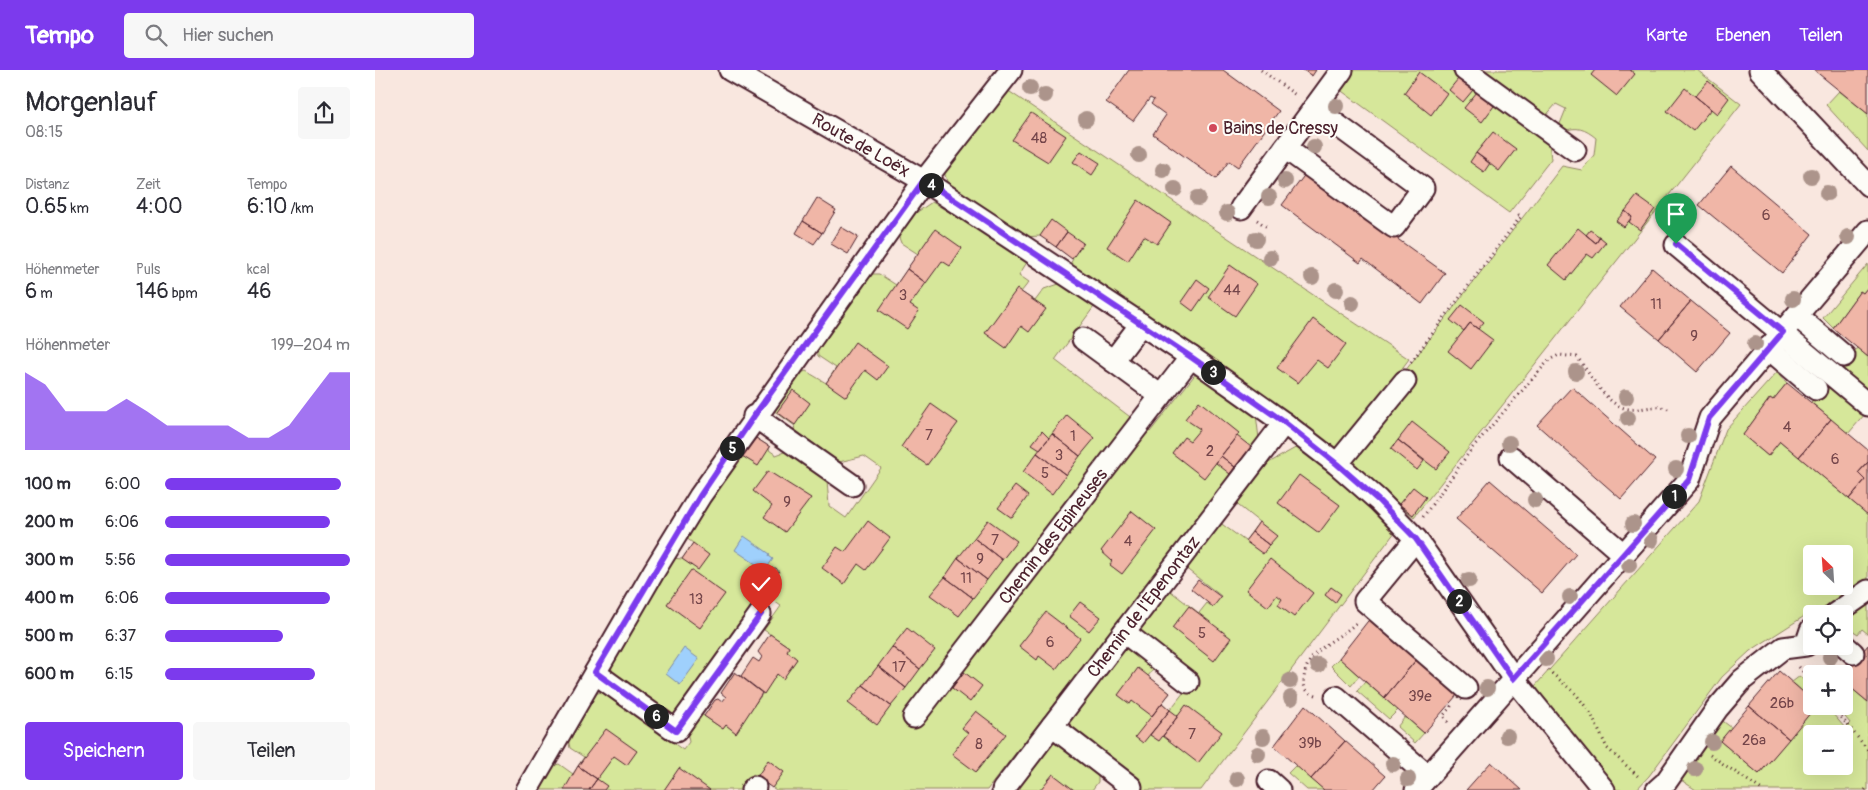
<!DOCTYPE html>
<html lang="de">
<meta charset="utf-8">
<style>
:root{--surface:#fff;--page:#f7f7f7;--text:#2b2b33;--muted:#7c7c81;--accent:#7c3aed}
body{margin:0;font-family:Pangolin,sans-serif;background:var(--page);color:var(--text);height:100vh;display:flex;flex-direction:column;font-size:19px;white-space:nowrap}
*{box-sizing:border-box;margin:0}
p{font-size:16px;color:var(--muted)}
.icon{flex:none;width:28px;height:28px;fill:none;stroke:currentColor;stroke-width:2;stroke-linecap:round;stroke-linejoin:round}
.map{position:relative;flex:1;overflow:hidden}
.panel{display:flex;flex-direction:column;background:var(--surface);width:375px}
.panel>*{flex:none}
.needle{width:32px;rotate:335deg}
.buttons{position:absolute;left:1428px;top:475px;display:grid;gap:10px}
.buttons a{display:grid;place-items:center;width:50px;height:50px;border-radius:5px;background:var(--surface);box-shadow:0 5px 20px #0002;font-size:25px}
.pin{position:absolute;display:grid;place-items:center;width:42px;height:42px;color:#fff;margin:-51px -21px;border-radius:50% 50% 50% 0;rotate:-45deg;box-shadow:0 0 5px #0007}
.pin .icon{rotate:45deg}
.km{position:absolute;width:25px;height:25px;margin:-12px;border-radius:50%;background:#222;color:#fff;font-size:14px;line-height:25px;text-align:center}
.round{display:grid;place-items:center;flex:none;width:52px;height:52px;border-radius:5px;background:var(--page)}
.headline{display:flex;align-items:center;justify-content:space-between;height:85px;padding:0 25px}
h1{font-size:28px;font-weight:600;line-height:38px}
.stats{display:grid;grid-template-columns:repeat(3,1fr);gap:8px;height:85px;padding:5px 25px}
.stats div{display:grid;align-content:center}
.stats b{font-size:21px;font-weight:600}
.stats small{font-size:14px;font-weight:400}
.stats p{font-size:14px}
.chart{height:140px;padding:10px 25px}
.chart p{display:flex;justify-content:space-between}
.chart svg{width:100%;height:90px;margin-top:5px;fill:var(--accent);opacity:.7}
.action{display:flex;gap:10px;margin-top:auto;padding:10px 25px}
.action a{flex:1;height:58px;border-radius:5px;background:var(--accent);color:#fff;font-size:20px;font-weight:600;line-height:58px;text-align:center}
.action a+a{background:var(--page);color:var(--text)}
ul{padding:0 25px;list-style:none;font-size:16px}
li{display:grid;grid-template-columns:80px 60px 1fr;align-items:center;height:38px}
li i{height:12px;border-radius:6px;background:var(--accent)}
header{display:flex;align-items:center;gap:30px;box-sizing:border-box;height:70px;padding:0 25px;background:var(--accent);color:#fff}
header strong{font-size:24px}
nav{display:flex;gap:28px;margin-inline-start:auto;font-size:18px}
.search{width:350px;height:45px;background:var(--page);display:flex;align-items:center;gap:12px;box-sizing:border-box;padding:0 18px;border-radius:5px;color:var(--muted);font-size:19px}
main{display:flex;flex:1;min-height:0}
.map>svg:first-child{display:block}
.green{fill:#d6e79a;stroke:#908362;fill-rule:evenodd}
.water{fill:#9fd0fc;stroke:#7d89a8}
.building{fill:#f0b6a7;stroke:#4a1f2b}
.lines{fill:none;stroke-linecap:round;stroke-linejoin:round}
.minor-casing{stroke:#4a1f2b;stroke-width:25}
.path{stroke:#4a1f2b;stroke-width:3;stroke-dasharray:1 4;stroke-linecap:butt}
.minor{stroke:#fdfcf7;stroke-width:21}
.tree{fill:#ac948b}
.route-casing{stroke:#fff;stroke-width:10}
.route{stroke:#7c3aed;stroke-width:6}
.poi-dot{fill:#d1495b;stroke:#fdfcf7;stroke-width:2}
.labels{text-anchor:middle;stroke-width:4;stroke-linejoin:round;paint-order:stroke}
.number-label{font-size:15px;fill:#74454a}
.poi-label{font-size:18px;fill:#4a1f2b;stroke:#fdfcf7;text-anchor:start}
.street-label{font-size:18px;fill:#4a1f2b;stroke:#fdfcf7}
</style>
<header>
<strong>Tempo</strong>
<div class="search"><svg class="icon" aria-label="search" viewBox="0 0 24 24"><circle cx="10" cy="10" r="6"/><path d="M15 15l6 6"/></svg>Hier suchen</div>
<nav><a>Karte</a><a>Ebenen</a><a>Teilen</a></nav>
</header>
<main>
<section class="panel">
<div class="headline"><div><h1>Morgenlauf</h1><p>08:15</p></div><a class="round"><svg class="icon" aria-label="share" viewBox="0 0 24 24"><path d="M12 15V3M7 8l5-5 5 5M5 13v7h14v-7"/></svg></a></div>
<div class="stats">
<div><p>Distanz</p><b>0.65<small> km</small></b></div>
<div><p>Zeit</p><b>4:00</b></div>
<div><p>Tempo</p><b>6:10<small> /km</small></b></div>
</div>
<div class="stats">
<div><p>Höhenmeter</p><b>6<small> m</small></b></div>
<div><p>Puls</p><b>146<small> bpm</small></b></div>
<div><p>kcal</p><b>46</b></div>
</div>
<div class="chart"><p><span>Höhenmeter</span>199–204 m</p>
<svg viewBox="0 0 160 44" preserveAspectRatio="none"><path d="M0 44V6L10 12L20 25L30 25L40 25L50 19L60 25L70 32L80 32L90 32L100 32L110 38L120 38L130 32L140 19L150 6L160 6V44z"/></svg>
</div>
<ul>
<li><b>100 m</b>6:00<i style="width:95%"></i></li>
<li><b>200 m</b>6:06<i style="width:89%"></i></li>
<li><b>300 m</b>5:56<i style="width:100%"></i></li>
<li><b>400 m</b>6:06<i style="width:89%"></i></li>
<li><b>500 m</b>6:37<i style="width:64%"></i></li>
<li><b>600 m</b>6:15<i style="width:81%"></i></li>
</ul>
<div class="action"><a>Speichern</a><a>Teilen</a></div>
</section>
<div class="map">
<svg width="1493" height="720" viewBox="0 0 1493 720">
<rect width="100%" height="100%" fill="#f9e7df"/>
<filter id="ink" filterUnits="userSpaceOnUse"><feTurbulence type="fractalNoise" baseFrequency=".02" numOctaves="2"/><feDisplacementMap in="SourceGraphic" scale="10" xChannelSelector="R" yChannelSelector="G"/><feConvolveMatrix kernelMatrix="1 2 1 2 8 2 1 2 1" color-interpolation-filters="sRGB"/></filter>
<g filter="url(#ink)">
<path class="green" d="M978,0h98l98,72 2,17 -42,54 -170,-124z
M1105,0h217l44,34 -327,413 -62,-52 3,-15 47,-75 160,-209 20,4 12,-15 2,-17c-11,-9 -19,-12 -32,-7l-4,-7 6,-15 -10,-5 -12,14z
M632,20l402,269 -71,95 -269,-188 4,-7 -32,-23 -18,1 -74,-48 -5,-18z
M1464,21l29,23v37l-42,-46z
M557,132l97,57 -10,16 10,7 -8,10 14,9 9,-12 21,-7 31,22 -41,56 95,72 47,-60 59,42 3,25 -272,351h-211l-23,-16 -12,16h-204l15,-24 7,-2 14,10 11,-17 -14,-9 -2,-9 24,-45 11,-2 80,58 6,-8 -2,-11 13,-18 23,16 3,-4 10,7 13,-20 28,-38 5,4 15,-19 -10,-8 2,-4 -25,-17 17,-24 -16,-11 -88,123 -64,-45 -3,-10 61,-105 11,1 11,-16 -11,-8 65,-97h9l14,9 -1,3 7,5 11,-4 40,29 2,26 17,12 35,-50 -17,-12 -25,6 -45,-33 1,-3 -22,-16 28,-37 5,-2 20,12 10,-15 -18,-12 -1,-9 54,-73h8l17,11 22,-31 -17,-11 -3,-8 12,-18z
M1493,194v23l-5,6 -3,-2 -27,37 -10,-10z
M1482,278l11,9v35l-28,-23z
M1402,302l10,11 -14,17 -3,-2 -27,37 25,21 12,-15 88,74v67l-45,32 -6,-6 -67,43 -28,26 -73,99 -13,14h-23l-78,-104 164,-185 27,-72zM1436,484h33v32h-33z
M1454,313l36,31 -17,20 -37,-32z
M924,376l31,22 65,64 -194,258h-65l5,-7 -70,-52 -2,-12 55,-71 11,-1 22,18 -9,11 22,17 -8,10 8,7 24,-31 -52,-41 -2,-11 29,-37 30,23 8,-10 6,4 8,-11 -37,-29 35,-45 26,19 14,-19 -25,-20 29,-36z
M1493,528v36l-6,-5 -4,5 -14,-9v-10z
M964,588l20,18 -8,10 -20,-20z
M1425,606l11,14v9l-19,-17z
M990,612l33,28 -9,9 -32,-28z
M1469,612l24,20v88h-172l-18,-12 42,-59 12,9 -12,13 39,33 57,-68h10l19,22 5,-5 -14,-17h8zM1436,664h33v32h-33z
M1030,647l19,16 -9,10 -18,-16z
M686,670l37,34v8l-6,8h-77l35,-46z
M921,695l28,25h-17l-19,-17z"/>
<path class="water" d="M369,466l26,18 -1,2 4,3 -7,10 -4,-3 -2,1 -25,-17z
M309,578l15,11 -19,26 -14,-11z"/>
<path class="building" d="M754,0h94l56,41 -41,56 -9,-6 -13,18 -63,-45 13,-19 -15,-11 3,-4 -4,-2 -17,23 -27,-19z
M928,0h13l-4,6z
M1220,0h35l5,4 -18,22 -26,-21z
M1439,0h54v44z
M1044,2l28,21 -16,22 -27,-22z
M1083,9l15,11 -10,12 -14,-12z
M1333,11l21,17 -12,16 -22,-18z
M1310,18l26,21 -18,22 -26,-20z
M1102,22l17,14 -12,16 -18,-14z
M656,43l35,23 -18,26 -36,-22z
M1118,62l23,17 -17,22 -23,-18z
M706,81l19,12 -8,12 -19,-13z
M1101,83l14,10 -6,9 -14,-10z
M1356,96l81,68 -30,39 -83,-68z
M934,99l76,61 60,43 -23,31 -59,-45 -3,4 -78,-58z
M1262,126l18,13 -15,21 -11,-8 3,-5 -7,-6z
M442,128l19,12 -14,23 -19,-12z
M763,130l33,23 -14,21 -13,-8 -16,25 -21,-14z
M1250,141l7,6 -8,10 -8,-6z
M676,150l16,12 -11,15 -16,-11z
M428,151l19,12 -8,11 -18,-11z
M466,157l17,10 -10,17 -17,-10z
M1203,158l18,15 4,-6 6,5 -13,16 -6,-4 -21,26 -18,-15z
M560,159l27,19 -12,18 -8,-5 -16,22 -19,-14z
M1215,160l10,7 -4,6 -10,-8z
M692,162l16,11 -11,16 -16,-12z
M855,195l27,19 -22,32 -27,-19z
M1277,198l39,33 -32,38 -39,-32z
M532,199l19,14 -16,22 9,6 -12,18 -28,-19z
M822,209l12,9 -16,23 -12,-9z
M1493,217v70l-35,-29 27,-37 3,2z
M642,219l29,20 -17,23 -8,-6 -15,22 -21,-15z
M1316,231l39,32 -33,39 -38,-33z
M1087,235l22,17 -6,7 -8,-6 -6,8 -14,-11z
M938,249l33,25 -18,24 -11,-8 -19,23 -21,-15z
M1095,253l23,17 -22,29 -23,-18z
M480,272l33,24 -10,14 -13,-10 -19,27 -20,-14z
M1412,313l44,36 -32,38 -19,-16 -12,15 -25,-21 27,-37 3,2z
M1197,317l83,73 -34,39 -84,-74z
M418,320l17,13 -15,22 -18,-13z
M824,331l40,32 -35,45 -32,-25 12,-16 6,4 10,-12 -15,-10z
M556,334l27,19 -31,42 -26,-18z
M692,345l28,23 -15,18 -28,-22z
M1456,349l37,31v12l-10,11 7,7 -16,19 -50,-42z
M1037,352l38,30 -14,17 -38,-29z
M667,361l7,7 -9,11 -8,-5z
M677,364l28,22 -14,19 -29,-22z
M862,366l14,11 -16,20 -14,-11z
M381,368l14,9 -12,19 -16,-10z
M1023,370l26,21 -7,9 -26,-21z
M662,383l29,22 -14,19 -29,-22z
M846,386l14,11 -5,7 -14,-11z
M1493,392v53l-19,-16 16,-19 -7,-7z
M393,401l43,27 -26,34 -21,-15 8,-11 -19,-15z
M924,405l41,30 -21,28 -41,-30z
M1115,410l86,74 -34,39 -86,-74z
M640,416l13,10 -16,22 -14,-10z
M1038,417l13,10 -13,18 -14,-11z
M757,441l24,19 -34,44 -12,-9 2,-4 -11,-10z
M613,450l29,21 -15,19 -28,-22z
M493,451l22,17 -24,32 -8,-6 -14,20 -22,-16 15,-21 8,5z
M884,452l18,14 -8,9 -17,-13z
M877,462l17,13 -6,9 -18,-13z
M599,468l28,22 -15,20 -29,-22z
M318,473l16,12 -11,15 -16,-11z
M583,488l29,22 -14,18 -28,-21z
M895,489l43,34 -19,24 -16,-12 4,-6 -5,-4 -9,12 -22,-17z
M397,498h4l3,4 -2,3h-4z
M316,500l34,24 -25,34 -33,-24z
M570,507l28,21 -14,18 -29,-21z
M823,510l23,17 -8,10 -22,-18z
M956,517l10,7 -6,9 -10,-8z
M705,532l21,15 -12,14 -20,-15z
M814,536l42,32 -17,23 -42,-33z
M671,542l34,26 -24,31 -17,-13 -2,4 -18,-14z
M996,547l46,42 -33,39 -45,-40z
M532,558l28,22 -15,19 -28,-22z
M395,564l19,13 -2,4 10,8 -14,20 -6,-5 -13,20 -23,-18 12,-18 6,4 3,-5 -4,-5z
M1493,575v57l-24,-20v-8z
M517,577l28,22 -14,19 -28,-22z
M1042,589l40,36 -33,38 -40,-35z
M503,596l28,22 -15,18 -28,-21z
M763,598l32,25 -18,23 -20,-15 -2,3 -12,-9z
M1404,601l32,28v7h5l-27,33 -40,-33z
M360,602l27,21 -26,40 -10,-8 -3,4 -19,-13 11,-16 3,-1 4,3 4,-5 -5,-4z
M589,602l18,14 -12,16 -18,-14z
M488,615l28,21 -14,19 -29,-22z
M787,633l8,7 -27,33 -8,-6z
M811,635l36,27 -24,31 -35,-27z
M930,635l40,36 -34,38 -37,-33z
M1374,636l40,33 -30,35 -39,-33z
M795,640l8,6 -19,25 -9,-6z
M601,641l30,23 -30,38 -24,-18 16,-21 -6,-5z
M231,659l31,22 -10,14 -13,-9 -17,23 -19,-13z
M970,671l40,35 -12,14h-49l-13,-11z
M393,690l16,12 -12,16 -15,-11z
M1116,692l31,28h-56z
M203,696l19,13 -8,11h-25z
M304,698l31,22h-46z
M678,704l21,16h-34z
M222,709l10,7 -3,4h-15z"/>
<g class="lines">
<g class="minor-casing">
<g id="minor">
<path id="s1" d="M355,0l194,111 267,176 93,66 53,41 41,36 38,39 98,140 -98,111"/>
<path d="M1090,0l110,80"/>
<path d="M1385,0l108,115"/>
<path d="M910,78l109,79 29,-39 -109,-80"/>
<path d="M866,138l101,-138"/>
<path d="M1301,175l192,160"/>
<path d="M1422,246l47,40"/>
<path d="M708,269l78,57"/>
<path d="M1393,278l48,41"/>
<path d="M738,291l28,-37"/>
<path d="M379,346l98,69"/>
<path d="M1136,387l112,97"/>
<path d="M962,394l68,-83"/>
<path d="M1041,469l-51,62 101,87"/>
<path d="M1460,544l33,-23"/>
<path d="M749,562l64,50"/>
<path d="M1469,575l9,8"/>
<path d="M220,603l81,58 84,-117"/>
<path d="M961,627l92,79"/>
<path id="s2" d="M539,647l277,-360"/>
<path d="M677,656l79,61"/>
<path d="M894,711l10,9"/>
<path d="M152,720l127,-219 46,-75 224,-315 87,-111"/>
<path d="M377,720l3,-3"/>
<path id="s3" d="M628,720l281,-367"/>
<path d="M1229,720l-90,-111 175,-199 21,-62 158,-187"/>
<path d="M1282,720l9,-8 51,-73 25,-29 41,-32 23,-3 5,-15"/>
</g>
</g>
<path class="path" d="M886,0l36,26
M882,150l10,7
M1036,292l110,-146 -4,-2
M1048,447l50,-70 76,-87 10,-5 18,2c14,17 28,49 52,52 13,2 26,-6 39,0
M1424,597l12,15
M1173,600l28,24 15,20 16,34 33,30
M941,625c-9,-3 -13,-6 -12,-16 2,-31 36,-39 54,-58
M1457,636l36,44
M1073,652l-5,-6 10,-12
M1335,685l52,35
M1490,720l3,-3"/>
<use href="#minor" class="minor"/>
</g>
<g class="tree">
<circle cx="655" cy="18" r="8"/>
<circle cx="670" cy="25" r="8"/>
<circle cx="961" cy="36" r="8"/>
<circle cx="711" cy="49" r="8"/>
<circle cx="939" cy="77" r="8"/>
<circle cx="764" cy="85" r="8"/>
<circle cx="788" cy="100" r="8"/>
<circle cx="1436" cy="106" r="8"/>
<circle cx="910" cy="111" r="8"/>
<circle cx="800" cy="119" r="8"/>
<circle cx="1452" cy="123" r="8"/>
<circle cx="894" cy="127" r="8"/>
<circle cx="823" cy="128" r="8"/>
<circle cx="852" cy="143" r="8"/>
<circle cx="1473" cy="167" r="8"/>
<circle cx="881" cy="169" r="8"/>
<circle cx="895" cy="188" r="8"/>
<circle cx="937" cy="207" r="8"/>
<circle cx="961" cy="220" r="8"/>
<circle cx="1418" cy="229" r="8"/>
<circle cx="977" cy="233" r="8"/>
<circle cx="1380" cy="274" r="8"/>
<circle cx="1201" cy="302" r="8"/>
<circle cx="1251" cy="327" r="8"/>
<circle cx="1253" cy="348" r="8"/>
<circle cx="1313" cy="366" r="8"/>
<circle cx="1134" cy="373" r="8"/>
<circle cx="1301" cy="399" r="8"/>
<circle cx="1160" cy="430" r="8"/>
<circle cx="1258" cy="454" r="8"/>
<circle cx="1276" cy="470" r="8"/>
<circle cx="1254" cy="495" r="8"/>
<circle cx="1094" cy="510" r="8"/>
<circle cx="1195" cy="527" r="8"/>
<circle cx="1455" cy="587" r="8"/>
<circle cx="1171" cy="589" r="8"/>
<circle cx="943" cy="595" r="8"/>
<circle cx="915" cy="611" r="8"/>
<circle cx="1112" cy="618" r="8"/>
<circle cx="916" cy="628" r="8"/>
<circle cx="1132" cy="666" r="8"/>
<circle cx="888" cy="667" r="8"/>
<circle cx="1337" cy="672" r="8"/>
<circle cx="883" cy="684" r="8"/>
<circle cx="1018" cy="694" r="8"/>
<circle cx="1320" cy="699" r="8"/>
<circle cx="862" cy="709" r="8"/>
<circle cx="1033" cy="709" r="8"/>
</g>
</g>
<g class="lines" filter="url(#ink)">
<g class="route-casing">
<path id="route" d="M386,544l-85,117 -81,-59 105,-176 54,-80 170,-236 267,177 93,65 53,42 41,36 38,39 97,140 176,-199 20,-62 74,-86 -107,-88"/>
</g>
<use href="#route" class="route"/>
</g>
<circle class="poi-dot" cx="838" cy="58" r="5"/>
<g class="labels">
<g class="number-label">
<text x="664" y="73">48</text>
<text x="1391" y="150">6</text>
<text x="857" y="225">44</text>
<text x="528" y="230">3</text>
<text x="1281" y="239">11</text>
<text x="1319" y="271">9</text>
<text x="1412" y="362">4</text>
<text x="554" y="370">7</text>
<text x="698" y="371">1</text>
<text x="835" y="386">2</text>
<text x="684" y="390">3</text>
<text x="1460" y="394">6</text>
<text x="670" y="408">5</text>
<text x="412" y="437">9</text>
<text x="620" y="475">7</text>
<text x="753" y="476">4</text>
<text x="605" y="494">9</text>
<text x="591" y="513">11</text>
<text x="321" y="534">13</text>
<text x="827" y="568">5</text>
<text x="675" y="577">6</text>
<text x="524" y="602">17</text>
<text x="1045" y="631">39e</text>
<text x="1407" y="638">26b</text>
<text x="817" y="669">7</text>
<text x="1379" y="675">26a</text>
<text x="935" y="678">39b</text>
<text x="604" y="679">8</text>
</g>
<g class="poi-label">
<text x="848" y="64">Bains de Cressy</text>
</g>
<g class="street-label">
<text dy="6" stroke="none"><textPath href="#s1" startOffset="151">Route de Loëx</textPath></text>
<text dy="6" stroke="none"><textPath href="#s2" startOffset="228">Chemin des Epineuses</textPath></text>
<text dy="6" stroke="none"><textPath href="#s3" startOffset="231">Chemin de l'Epenontaz</textPath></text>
</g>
</g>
</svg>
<div class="buttons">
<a><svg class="needle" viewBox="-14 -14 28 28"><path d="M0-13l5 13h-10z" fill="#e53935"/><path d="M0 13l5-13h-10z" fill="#7c7c81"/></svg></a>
<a><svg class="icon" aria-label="locate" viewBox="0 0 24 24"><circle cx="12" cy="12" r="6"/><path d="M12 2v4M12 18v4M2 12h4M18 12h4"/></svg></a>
<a>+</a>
<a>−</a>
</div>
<div class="pin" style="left:1301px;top:174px;background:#1e9e55"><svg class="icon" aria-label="arrive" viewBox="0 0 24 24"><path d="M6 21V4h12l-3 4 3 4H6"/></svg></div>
<div class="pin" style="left:386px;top:544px;background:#d93025"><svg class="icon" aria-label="check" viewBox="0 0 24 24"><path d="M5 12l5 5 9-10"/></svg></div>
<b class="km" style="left:1299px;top:426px">1</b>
<b class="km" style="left:1084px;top:531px">2</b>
<b class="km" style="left:838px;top:302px">3</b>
<b class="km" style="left:556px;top:115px">4</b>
<b class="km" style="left:357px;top:378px">5</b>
<b class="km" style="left:281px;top:646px">6</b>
</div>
</main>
